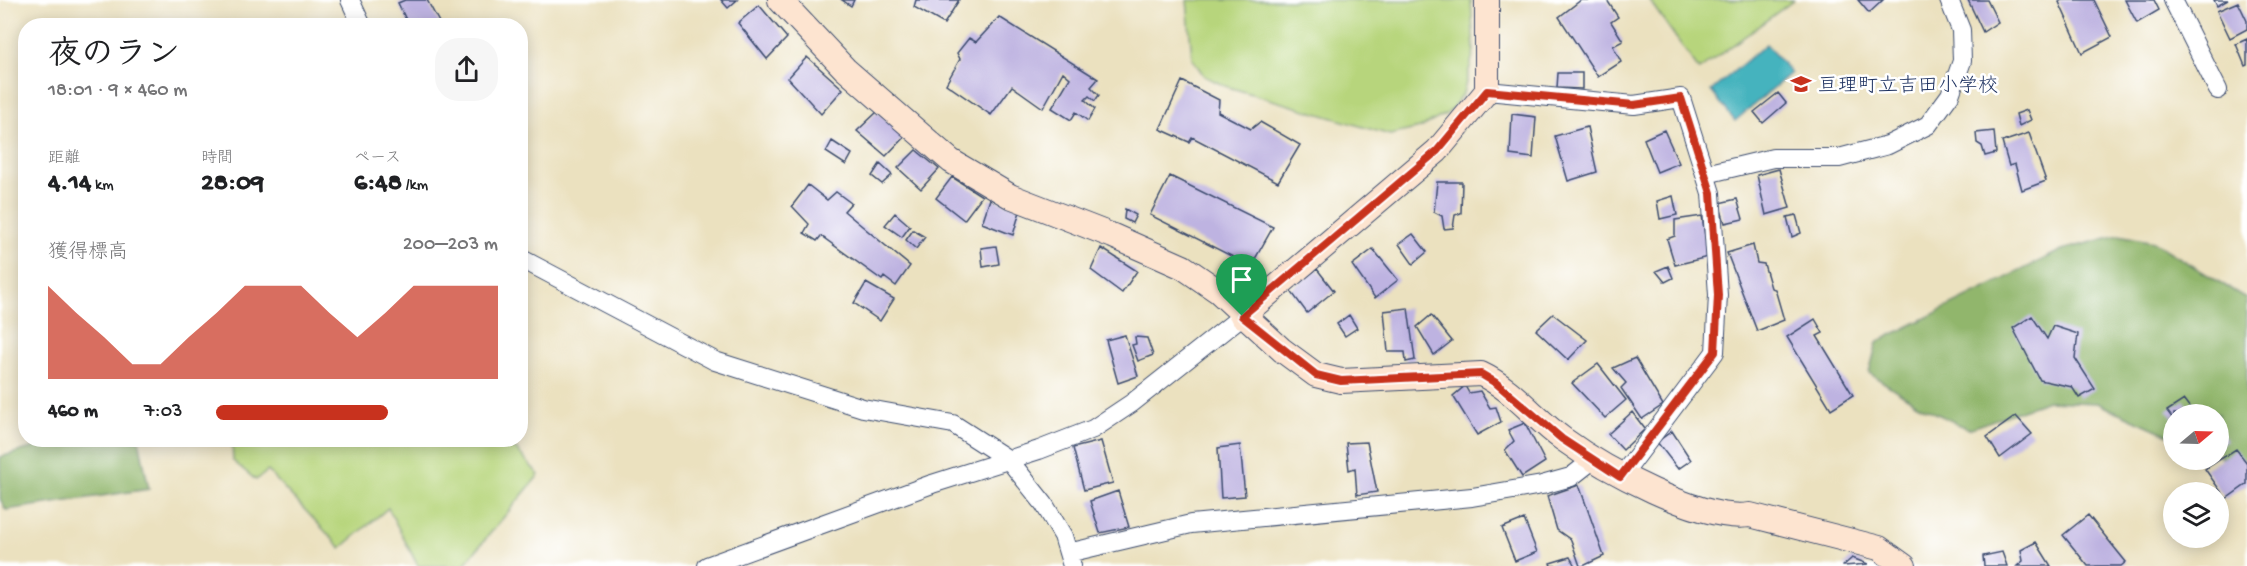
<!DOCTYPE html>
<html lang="ja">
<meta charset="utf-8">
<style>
:root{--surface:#fff;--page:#f6f6f6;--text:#202124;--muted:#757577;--accent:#c8321e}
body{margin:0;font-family:"Gochi Hand","Klee One",sans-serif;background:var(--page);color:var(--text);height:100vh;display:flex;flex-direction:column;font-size:22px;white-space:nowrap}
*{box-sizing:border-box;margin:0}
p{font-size:20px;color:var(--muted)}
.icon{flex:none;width:33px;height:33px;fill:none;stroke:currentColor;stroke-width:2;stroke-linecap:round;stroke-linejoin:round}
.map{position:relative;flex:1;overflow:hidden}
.details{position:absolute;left:18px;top:18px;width:510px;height:429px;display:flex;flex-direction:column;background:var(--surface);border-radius:24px;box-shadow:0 3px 15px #0003}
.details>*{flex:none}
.needle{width:39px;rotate:71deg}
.controls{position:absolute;left:2163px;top:404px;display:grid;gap:12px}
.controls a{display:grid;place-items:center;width:66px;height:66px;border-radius:50%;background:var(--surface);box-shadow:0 3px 15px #0003;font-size:30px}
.pin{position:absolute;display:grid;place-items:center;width:51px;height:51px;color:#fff;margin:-62px -26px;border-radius:50% 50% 50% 0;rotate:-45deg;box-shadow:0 0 6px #0007}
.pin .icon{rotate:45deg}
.round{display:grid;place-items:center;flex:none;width:63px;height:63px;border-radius:24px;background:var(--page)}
.summary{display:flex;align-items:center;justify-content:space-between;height:102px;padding:0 30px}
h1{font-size:33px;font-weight:800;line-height:45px}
.figures{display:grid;grid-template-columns:repeat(3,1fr);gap:9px;height:102px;padding:6px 30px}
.figures div{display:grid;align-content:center}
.figures b{font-size:26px;font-weight:800}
.figures small{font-size:16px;font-weight:400}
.figures p{font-size:16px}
.chart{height:168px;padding:12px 30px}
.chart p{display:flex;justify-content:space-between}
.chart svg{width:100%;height:108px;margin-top:6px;fill:var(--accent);opacity:.7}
ul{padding:0 30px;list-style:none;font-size:20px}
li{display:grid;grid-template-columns:96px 72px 1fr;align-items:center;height:45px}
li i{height:15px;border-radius:8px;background:var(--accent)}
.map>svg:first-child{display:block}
.green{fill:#b7d57c;stroke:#69826d;stroke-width:1.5}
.forest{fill:#91b66c;stroke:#567265;stroke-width:1.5}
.water{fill:#44b3be;stroke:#30718e;stroke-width:1.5}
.building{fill:#beb3e1}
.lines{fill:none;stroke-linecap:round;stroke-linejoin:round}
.street-casing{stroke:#3a4a6d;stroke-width:20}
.secondary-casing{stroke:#3a4a6d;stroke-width:26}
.street{stroke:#fff;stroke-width:18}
.secondary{stroke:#fde4d0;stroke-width:24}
.route-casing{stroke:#fff;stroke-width:12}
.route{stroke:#c8321e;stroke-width:8}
.labels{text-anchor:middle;stroke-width:5;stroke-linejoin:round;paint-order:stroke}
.poi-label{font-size:20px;fill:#1b2f5e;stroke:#fff;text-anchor:start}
</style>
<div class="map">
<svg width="2247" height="566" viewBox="0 0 2247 566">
<rect width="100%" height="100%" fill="#fff"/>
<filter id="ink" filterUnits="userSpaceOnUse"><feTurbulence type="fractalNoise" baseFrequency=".0167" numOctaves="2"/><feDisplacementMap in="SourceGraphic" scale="12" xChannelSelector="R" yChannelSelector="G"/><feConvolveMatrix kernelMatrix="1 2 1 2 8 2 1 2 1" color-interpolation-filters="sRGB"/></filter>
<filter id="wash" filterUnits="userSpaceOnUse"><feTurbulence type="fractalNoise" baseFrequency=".008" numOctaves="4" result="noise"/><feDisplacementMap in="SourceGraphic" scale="24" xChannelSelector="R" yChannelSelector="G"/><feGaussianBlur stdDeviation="1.35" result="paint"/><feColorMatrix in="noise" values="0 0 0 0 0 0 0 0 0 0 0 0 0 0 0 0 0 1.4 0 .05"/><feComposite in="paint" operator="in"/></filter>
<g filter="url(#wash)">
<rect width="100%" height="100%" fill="#ebe1bf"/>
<path class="green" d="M1187,0h284l3,51 -11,43 -15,19 -28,15 -30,7 -165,-49 -21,-10 -12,-18z
M1649,0h145l-95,70z
M232,440h226l6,7 52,2 23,26 -76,91h-45l-30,-58 -47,40 -73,-77 -12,9 -23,-19z"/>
<path class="forest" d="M2119,235l35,7 93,57v168l-28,-11 -1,-42h-44l-1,23 -76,-34 -49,-2 -80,28 -51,-25 -48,-31 8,-31 185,-92z
M60,440h79l10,49 -143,21 -6,-11v-42z"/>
<path class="water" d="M1766,44l25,29 -56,48 -24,-30z"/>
<g id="blocks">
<path class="building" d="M405,0h22l14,26h-32l-11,-23z
M721,0h16l-9,8z
M842,0h12l-3,6z
M916,0h43l-15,24 -30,-17z
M1581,0h26l11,17 -7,5 12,19 -10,5 8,16 -23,15 -39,-60z
M1858,0h25l-14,13z
M1968,0h19l11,22 -15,10z
M2062,0h32l18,37 -30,16 -23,-51z
M2125,0h29l5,10 -22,13z
M2214,0h14l-11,6z
M2238,2l9,19v8l-17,9 -13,-27z
M759,5l28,33 -20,21 -29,-36z
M999,17l99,62 -7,8 8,8 -4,6 -6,-5 -4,4 10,9 -7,12 -12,-9 -5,8 -19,-12 18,-30 -7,-6 -20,36 -31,-22 -21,29 -45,-31 14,-25 -3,-6 12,-15 7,4z
M2247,39v26l-2,1 -9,-22z
M807,57l36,32 -22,25 -33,-36z
M1558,73h24v16l-25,-1z
M1182,81l37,19 -1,12 33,17 9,-7 40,23 -22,37 -86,-45 -3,5 -29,-13z
M1778,93l8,10 -23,20 -9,-11z
M2027,110l4,10 -12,6 -3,-12z
M877,112l29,23 -20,21 -29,-25z
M1512,114l24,3 -3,41 -23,-3z
M1587,127l10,45 -29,9 -13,-45z
M1664,130l15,33 -22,9 -13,-33z
M1994,131l2,22 -11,3 -3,-10 -5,-3 -1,-10z
M2029,133l17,48 -24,9 -7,-26 -6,2 -7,-24z
M832,141l20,13 -6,11 -20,-13z
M916,150l23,19 -18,20 -23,-21z
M880,164l12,11 -10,9 -10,-8z
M1779,169l11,39 -24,7 -9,-40z
M1170,176l103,51 -22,39 -101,-51z
M952,177l30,19 -18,24 -28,-22z
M1437,182h25l-1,31 -6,2 -2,13 -9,1 -2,-13 -8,-4z
M808,185l19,15 9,-8 15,11 -7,8 66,55 -14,20 -12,-9 -2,3 -61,-44 -4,5 -13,-8 5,-9 -17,-18z
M1673,196l4,19 -17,4 -3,-18z
M990,199l31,9 -8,27 -31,-12z
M1737,199l6,20 -18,4 -6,-20z
M1125,209l11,6 -4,8 -8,-4z
M895,213l15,13 -8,11 -17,-12z
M1796,215l5,18 -9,4 -5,-20z
M1702,216l6,41 -33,8 -8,-26 8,-3v-16z
M913,230l12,7 -9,12 -10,-9z
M1413,234l14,18 -14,12 -14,-20z
M1753,245l4,18 7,1 7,24 4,1 9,31 -27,11 -30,-78z
M996,246l3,18 -16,3 -2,-19z
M1101,248l36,23 -15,22 -31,-23z
M1373,249l25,31 -23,18 -23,-33z
M1668,266l5,12 -8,4 -9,-11z
M1317,269l17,22 -27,22 -17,-23z
M866,283l28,16 -14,22 -26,-18z
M1408,308l7,52 -9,2 -1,-10h-17l-4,-41z
M1553,314l34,26 -19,20 -32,-30z
M1349,315l8,13 -12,8 -8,-12z
M1431,315l21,26 -18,14 -17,-28z
M2032,316l15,23 6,-13 25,8 -3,24 20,31 -16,9 -7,-11 -32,-7 -27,-52z
M1815,319l8,14 -6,3 36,59 -22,14 -44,-72z
M1125,335l13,41 -20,7 -12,-43z
M1135,337l12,1 6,17 -15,6 -6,-16 4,-1z
M1635,358l28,47 -21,14 -21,-31 5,-5 -13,-15z
M1598,364l28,36 -21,18 -33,-35z
M1465,386l4,7 11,-2 10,17 6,-1 5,15 -24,13 -24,-39z
M2184,400l9,12 14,-3 4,5h-37v6l-7,-9z
M1632,412l13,17 -22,21 -15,-16z
M2016,416l16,18 -32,24 -13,-21z
M1525,423l20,39 -23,15 -17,-27 9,-9 -6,-11z
M2218,427l9,14 -9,5z
M1672,431l19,29 -13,9 -21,-27z
M1101,441l12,42 -29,7 -11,-42z
M1367,442l10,50 -20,3 -2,-27 -6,2 -3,-27z
M1240,445l5,51 -24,2 -3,-50z
M2236,449l11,14v21l-21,15 -21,-30z
M1579,485l25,71 -21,10h-3l-9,-26 -14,-10 -10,-34z
M1118,491l11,36 -29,6 -10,-32z
M2088,515l38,47 -5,4h-33l-25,-31z
M1524,519l13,33 -22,9 -13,-33z
M2036,542l15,24h-34l6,-5 -2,-11z
M2002,552l5,14h-23l-1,-10z
M1570,557l5,9h-24l-1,-3z
M1852,558l16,6 -25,2z"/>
</g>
</g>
<g filter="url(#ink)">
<use href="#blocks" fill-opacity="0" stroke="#3a4a6d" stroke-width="1.5"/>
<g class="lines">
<g class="street-casing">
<path id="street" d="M350,0l12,26
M2173,0l45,90
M1487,91l147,14 47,-7 30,95 7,102 -3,57 -94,125
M1706,174l67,-16h66l49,-13 40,-20 22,-30 12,-34 -1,-31 -12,-30
M520,258l195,103 148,47 90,16 56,36 35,44 19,32 9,30
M1068,553l123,-29 281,-27 70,-12 29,-8 23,-18
M707,566l225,-82 107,-34 54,-21 39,-26 110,-87"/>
</g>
<g class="secondary-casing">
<path id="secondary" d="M780,0l65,69 106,92 59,35 103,40 70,31 35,24 64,59 34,25 25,6 140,-7c32,15 54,45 82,65 41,30 138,83 187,76l129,33 25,18
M1242,316l195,-165 50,-60v-91"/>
</g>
<use href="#street" class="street"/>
<use href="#secondary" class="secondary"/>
</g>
</g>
<g class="lines" filter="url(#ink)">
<g class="route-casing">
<path id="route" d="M1487,91l147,14 47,-7 30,95 7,102 -3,57 -95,125 -58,-38 -66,-56 -15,-9 -140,7 -25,-6 -74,-59 195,-165z"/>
</g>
<use href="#route" class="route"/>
</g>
<defs>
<g id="school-bare" transform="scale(1.62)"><path d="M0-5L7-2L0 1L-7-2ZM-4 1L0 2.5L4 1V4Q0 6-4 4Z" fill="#c8321e" stroke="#fff" stroke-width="2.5" paint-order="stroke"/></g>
</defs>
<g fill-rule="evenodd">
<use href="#school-bare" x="1801" y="84"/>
</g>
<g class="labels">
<g class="poi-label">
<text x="1818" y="91">亘理町立吉田小学校</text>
</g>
</g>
</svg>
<div class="controls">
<a><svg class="needle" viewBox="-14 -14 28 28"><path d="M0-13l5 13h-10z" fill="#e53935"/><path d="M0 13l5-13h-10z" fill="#757577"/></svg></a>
<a><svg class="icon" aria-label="layers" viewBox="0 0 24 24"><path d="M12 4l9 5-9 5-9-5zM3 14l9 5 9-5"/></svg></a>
</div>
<div class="pin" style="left:1242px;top:316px;background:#1e9e55"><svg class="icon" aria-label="arrive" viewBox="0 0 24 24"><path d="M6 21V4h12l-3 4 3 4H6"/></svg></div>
<section class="details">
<div class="summary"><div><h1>夜のラン</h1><p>18:01 · 9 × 460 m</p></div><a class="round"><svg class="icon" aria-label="share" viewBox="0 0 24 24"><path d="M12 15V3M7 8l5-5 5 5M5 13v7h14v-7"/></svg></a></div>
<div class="figures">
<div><p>距離</p><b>4.14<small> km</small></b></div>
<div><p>時間</p><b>28:09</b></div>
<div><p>ペース</p><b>6:48<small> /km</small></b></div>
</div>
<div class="chart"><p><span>獲得標高</span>200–203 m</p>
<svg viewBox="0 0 160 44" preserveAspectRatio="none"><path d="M0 44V6L10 17L20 27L30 38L40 38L50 27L60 17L70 6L80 6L90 6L100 17L110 27L120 17L130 6L140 6L150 6L160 6V44z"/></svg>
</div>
<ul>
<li><b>460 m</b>7:03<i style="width:61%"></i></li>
</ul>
</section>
</div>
